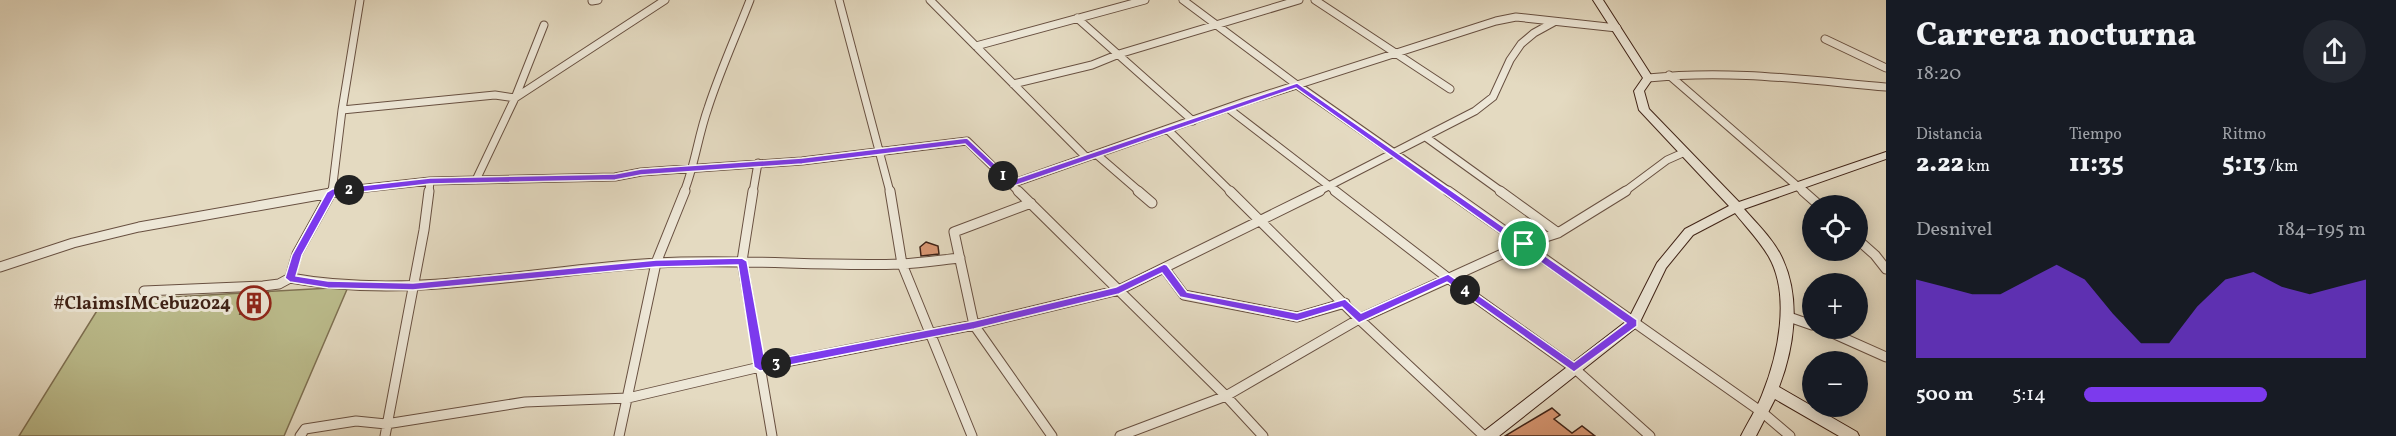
<!DOCTYPE html>
<html lang="es">
<meta charset="utf-8">
<style>
:root{--surface:#171b24;--page:#242831;--text:#f1f3f6;--muted:#9ea1a6;--accent:#7c3aed}
body{margin:0;font-family:Vollkorn,serif;background:var(--page);color:var(--text);height:100vh;display:flex;flex-direction:column;font-size:22px;white-space:nowrap}
*{box-sizing:border-box;margin:0}
p{font-size:20px;color:var(--muted)}
.icon{flex:none;width:33px;height:33px;fill:none;stroke:currentColor;stroke-width:2;stroke-linecap:round;stroke-linejoin:round}
.map{position:relative;flex:1;overflow:hidden}
.drawer{display:flex;flex-direction:column;background:var(--surface);width:510px}
.drawer>*{flex:none}
.buttons{position:absolute;left:1802px;top:195px;display:grid;gap:12px}
.buttons a{display:grid;place-items:center;width:66px;height:66px;border-radius:50%;background:var(--surface);box-shadow:0 3px 15px #0003;font-size:30px}
.pin{position:absolute;display:grid;place-items:center;width:51px;height:51px;color:#fff;margin:-26px;border:3px solid #fff;border-radius:50%;box-shadow:0 2px 6px #0007}
.km{position:absolute;width:30px;height:30px;margin:-15px;border-radius:50%;background:#222;color:#fff;font-size:16px;line-height:30px;text-align:center}
.round{display:grid;place-items:center;flex:none;width:63px;height:63px;border-radius:32px;background:var(--page)}
.headline{display:flex;align-items:center;justify-content:space-between;height:102px;padding:0 30px}
h1{font-size:33px;font-weight:800;line-height:45px}
.metrics{display:grid;grid-template-columns:repeat(3,1fr);gap:9px;height:102px;padding:6px 30px}
.metrics div{display:grid;align-content:center}
.metrics b{font-size:26px;font-weight:800}
.metrics small{font-size:16px;font-weight:400}
.metrics p{font-size:16px}
.chart{height:168px;padding:12px 30px}
.chart p{display:flex;justify-content:space-between}
.chart svg{width:100%;height:108px;margin-top:6px;fill:var(--accent);opacity:.7}
ul{padding:0 30px;list-style:none;font-size:20px}
li{display:grid;grid-template-columns:96px 72px 1fr;align-items:center;height:45px}
li i{height:15px;border-radius:8px;background:var(--accent)}
main{display:flex;flex:1;min-height:0}
.map>svg:first-child{display:block}
.green{fill:#bcbd8d;stroke:#7e7052;stroke-width:1.5}
.building{fill:#d99773;stroke:#3f2216;stroke-width:1.5}
.lines{fill:none;stroke-linecap:round;stroke-linejoin:round}
.street-far1-casing{stroke:#685041;stroke-width:9}
.street-casing{stroke:#685041;stroke-width:11}
.secondary-casing{stroke:#3f2216;stroke-width:2}
.street-far1{stroke:#ede7d7;stroke-width:7}
.street{stroke:#ede7d7;stroke-width:9}
.secondary{fill:#ede7d7;fill-rule:evenodd}
.route{fill:#7c3aed;stroke:#fff;stroke-width:1.5;fill-rule:evenodd}
.labels{text-anchor:middle;stroke-width:6;stroke-linejoin:round;paint-order:stroke}
.poi-label{font-size:18px;font-weight:bold;fill:#3f2216;stroke:#ede7d7;text-anchor:end}
</style>
<main>
<div class="map">
<svg width="1886" height="436" viewBox="0 0 1886 436">
<rect width="100%" height="100%" fill="#e4dac1"/>
<filter id="stains"><feTurbulence type="fractalNoise" baseFrequency=".00333" numOctaves="4"/><feColorMatrix values="0 0 0 0 .2 0 0 0 0 .09 0 0 0 0 .02 0 0 0 .5 -.17"/></filter>
<radialGradient id="worn" r=".72"><stop offset=".6" stop-color="#630" stop-opacity="0"/><stop offset="1" stop-color="#630" stop-opacity=".3"/></radialGradient>
<path class="green" d="M348,287l-64,149h-265l84,-135z"/>
<path class="building" d="M926,242l12,4 1,8 -18,2 -1,-9z
M268,293l-11,20 -17,1 11,-20z
M1552,408l8,7 -6,4 18,14 10,-7 13,10h-90z"/>
<g class="lines">
<g class="street-far1-casing">
<path id="street-far1" d="M839,0l51,192
M930,0l156,157
M1183,0l114,85 153,107
M1315,0l135,89
M592,1l6,-1
M1077,18l116,103
M1825,39l61,29
M976,46l169,-46
M1669,75l135,117
M1648,78c80,-9 158,2 238,9
M1013,84l79,-19 27,-11 180,-54
M1229,109l108,83
M342,110l153,-15 20,3 29,-73
M1168,130l63,62
M1427,138l75,54
M1096,154l44,38
M476,180l39,-82 150,-98
M1011,184l236,-83 249,-80 20,-4 101,11
M330,192l100,-11 185,-4 26,-5 161,-11 165,-20 52,51
M332,192l10,-82 18,-110
M429,192l1,-11
M684,192c11,-27 14,-56 24,-84 12,-37 28,-72 42,-108
M753,192l5,-29
M1317,192l158,-81 18,-14 17,-37 11,-16 13,-11 20,-11
M1624,192l43,-32 18,-8"/>
</g>
<g class="street-casing">
<path id="street" d="M332,191l-35,63 -7,24c121,22 245,-8 366,-15 82,-5 164,4 245,1 20,-1 40,-4 59,-6
M753,191l-11,70 30,175
M890,191l12,73 70,172
M1018,191l208,205 37,40
M1138,191l14,12
M1230,191l129,128 125,117
M1335,191l113,87 126,90 76,68
M1448,191l315,222 27,23
M1500,191l58,42
M1803,191l17,15
M1031,203l-77,29 20,93 78,111
M1857,239l18,16 11,14
M0,267l73,-24 66,-16 203,-36
M1164,268l20,27 113,22 48,-14
M144,291l119,-5 16,-2 11,-6
M1786,316l26,9
M1821,328l65,29
M300,436l5,-7 51,-8 30,3 139,-22 103,-4 132,-31 214,-42 145,-35 201,-99
M385,436l39,-206 5,-39
M619,436l37,-173 29,-72
M1120,436l106,-40 133,-77 165,-75 34,-11 68,-42"/>
</g>
<g class="secondary-casing">
<path id="secondary" d="M1593,0h10l50,78 -9,13 5,18 90,93 147,-50v7l-142,50c14,16 31,32 39,51 18,40 11,88 -4,127l78,45 2,4h-20l-64,-37 -19,37h-15c7,-14 15,-26 21,-41 16,-39 29,-99 7,-138 -9,-16 -23,-30 -34,-44l-42,22 -27,33 -28,58 -139,110h-18l2,-4 145,-112 29,-57 28,-34 44,-23 -90,-96 -5,-19 9,-13z"/>
</g>
<use href="#street-far1" class="street-far1"/>
<use href="#street" class="street"/>
<use href="#secondary" class="secondary"/>
</g>
<path class="route" d="M1297,83l340,237v6l-63,46 -127,-90 -88,41 -17,-16 -45,14 -117,-24 -18,-24 -43,21 -145,35 -214,42 -6,-4 -16,-102 -82,2 -243,23 -85,-2 -38,-6 -5,-4 7,-23 35,-63 5,-3 98,-11 185,-4 26,-5 161,-11 165,-20 45,42zM1296,88l330,235 -52,39 -126,-88 -87,39 -16,-14 -48,14 -110,-21 -20,-27 -3,-1 -48,23 -142,34 -209,40 -18,-100 -5,-3 -86,2 -243,23 -85,-2 -32,-5 6,-21 33,-60 95,-11 185,-4 26,-5 161,-11 163,-20 46,43z"/>
<defs>
<g id="building-ring" transform="scale(1.725)"><circle r="9.5" fill="#ede7d7" stroke="#8f2418" stroke-width="1.5"/><path d="M-4-6H4V6H1V3H-1V6H-4ZM-2.5-4.3h1.7v1.8h-1.7ZM.8-4.3h1.7v1.8H.8ZM-2.5-1h1.7V.8h-1.7ZM.8-1h1.7V.8H.8Z" fill="#8f2418"/></g>
</defs>
<g fill-rule="evenodd">
<use href="#building-ring" x="254" y="303"/>
</g>
<g class="labels">
<g class="poi-label">
<text x="231" y="309">#ClaimsIMCebu2024</text>
</g>
</g>
<rect width="100%" height="100%" filter="url(#stains)"/>
<rect width="100%" height="100%" fill="url(#worn)"/>
</svg>
<div class="buttons">
<a><svg class="icon" aria-label="locate" viewBox="0 0 24 24"><circle cx="12" cy="12" r="6"/><path d="M12 2v4M12 18v4M2 12h4M18 12h4"/></svg></a>
<a>+</a>
<a>−</a>
</div>
<div class="pin" style="left:1524px;top:244px;background:#1e9e55"><svg class="icon" aria-label="arrive" viewBox="0 0 24 24"><path d="M6 21V4h12l-3 4 3 4H6"/></svg></div>
<b class="km" style="left:1003px;top:176px">1</b>
<b class="km" style="left:349px;top:190px">2</b>
<b class="km" style="left:776px;top:363px">3</b>
<b class="km" style="left:1465px;top:290px">4</b>
</div>
<section class="drawer">
<div class="headline"><div><h1>Carrera nocturna</h1><p>18:20</p></div><a class="round"><svg class="icon" aria-label="share" viewBox="0 0 24 24"><path d="M12 15V3M7 8l5-5 5 5M5 13v7h14v-7"/></svg></a></div>
<div class="metrics">
<div><p>Distancia</p><b>2.22<small> km</small></b></div>
<div><p>Tiempo</p><b>11:35</b></div>
<div><p>Ritmo</p><b>5:13<small> /km</small></b></div>
</div>
<div class="chart"><p><span>Desnivel</span>184–195 m</p>
<svg viewBox="0 0 160 44" preserveAspectRatio="none"><path d="M0 44V12L10 15L20 18L30 18L40 12L50 6L60 12L70 26L80 38L90 38L100 23L110 12L120 9L130 15L140 18L150 15L160 12V44z"/></svg>
</div>
<ul>
<li><b>500 m</b>5:14<i style="width:65%"></i></li>
</ul>
</section>
</main>
